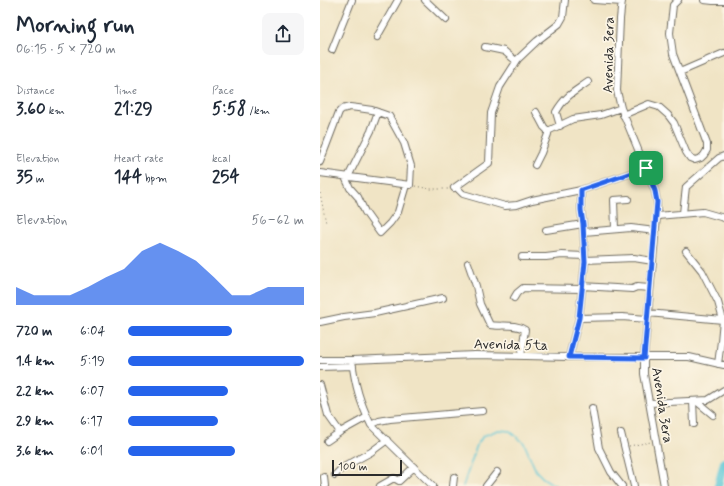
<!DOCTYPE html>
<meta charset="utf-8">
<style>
:root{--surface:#fff;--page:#f6f6f7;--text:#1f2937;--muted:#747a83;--accent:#2563eb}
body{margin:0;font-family:Mynerve,sans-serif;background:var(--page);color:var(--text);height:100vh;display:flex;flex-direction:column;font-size:15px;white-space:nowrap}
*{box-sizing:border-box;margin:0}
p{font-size:13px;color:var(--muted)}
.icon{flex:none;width:22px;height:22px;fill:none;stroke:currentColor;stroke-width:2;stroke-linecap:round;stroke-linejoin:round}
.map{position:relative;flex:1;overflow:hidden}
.panel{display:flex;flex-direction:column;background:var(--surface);width:320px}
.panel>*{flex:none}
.scale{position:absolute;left:12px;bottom:10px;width:70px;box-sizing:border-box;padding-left:4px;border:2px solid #2b2b2b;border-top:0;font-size:11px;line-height:14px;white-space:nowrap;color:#2b2b2b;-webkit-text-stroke:3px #fcf5e5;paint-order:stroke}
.pin{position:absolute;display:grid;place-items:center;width:34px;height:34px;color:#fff;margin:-17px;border-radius:8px;box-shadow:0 2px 6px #0006}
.round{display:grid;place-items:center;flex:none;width:42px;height:42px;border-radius:8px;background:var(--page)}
.head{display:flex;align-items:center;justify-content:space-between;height:68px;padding:0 16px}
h1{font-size:22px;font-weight:800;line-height:30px}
.figures{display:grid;grid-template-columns:repeat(3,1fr);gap:6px;height:68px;padding:4px 16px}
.figures div{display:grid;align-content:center}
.figures b{font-size:17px;font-weight:800}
.figures small{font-size:11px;font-weight:400}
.figures p{font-size:11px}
.chart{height:112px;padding:8px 16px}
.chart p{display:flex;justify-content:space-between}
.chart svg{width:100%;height:72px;margin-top:4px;fill:var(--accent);opacity:.7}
ul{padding:0 16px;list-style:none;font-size:13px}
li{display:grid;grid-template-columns:64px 48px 1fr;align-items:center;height:30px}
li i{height:10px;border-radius:5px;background:var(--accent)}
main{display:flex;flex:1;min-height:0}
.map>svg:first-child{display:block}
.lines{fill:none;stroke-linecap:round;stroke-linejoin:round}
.stream{stroke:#5cc7d7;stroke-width:1.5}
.river{stroke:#5cc7d7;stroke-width:8}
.minor-casing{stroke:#706c61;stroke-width:8}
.path{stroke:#706c61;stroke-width:1;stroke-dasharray:1 3;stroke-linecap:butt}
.minor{stroke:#fff;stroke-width:6}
.route-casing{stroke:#fff;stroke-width:8}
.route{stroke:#2563eb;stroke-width:5}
.labels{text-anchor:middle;stroke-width:3.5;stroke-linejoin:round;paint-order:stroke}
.street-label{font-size:14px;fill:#2b2b2b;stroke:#fcf5e5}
</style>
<main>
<section class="panel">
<div class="head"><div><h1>Morning run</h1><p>06:15 · 5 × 720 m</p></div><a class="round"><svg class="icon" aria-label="share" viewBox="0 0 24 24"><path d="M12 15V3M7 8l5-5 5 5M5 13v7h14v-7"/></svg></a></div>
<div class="figures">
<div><p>Distance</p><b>3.60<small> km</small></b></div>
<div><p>Time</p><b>21:29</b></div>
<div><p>Pace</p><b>5:58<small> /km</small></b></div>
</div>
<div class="figures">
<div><p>Elevation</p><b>35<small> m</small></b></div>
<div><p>Heart rate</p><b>144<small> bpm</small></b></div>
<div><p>kcal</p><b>254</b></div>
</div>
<div class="chart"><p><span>Elevation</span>56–62 m</p>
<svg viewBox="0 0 160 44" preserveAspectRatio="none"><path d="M0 44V33L10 38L20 38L30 38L40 33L50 27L60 22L70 11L80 6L90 11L100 17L110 27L120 38L130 38L140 33L150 33L160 33V44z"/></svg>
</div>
<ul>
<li><b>720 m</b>6:04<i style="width:59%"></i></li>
<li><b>1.4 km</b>5:19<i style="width:100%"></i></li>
<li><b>2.2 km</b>6:07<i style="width:57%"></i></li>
<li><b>2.9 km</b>6:17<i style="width:51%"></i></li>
<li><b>3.6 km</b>6:01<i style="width:61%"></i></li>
</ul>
</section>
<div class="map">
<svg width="404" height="486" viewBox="0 0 404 486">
<rect width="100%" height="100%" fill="#fcf5e5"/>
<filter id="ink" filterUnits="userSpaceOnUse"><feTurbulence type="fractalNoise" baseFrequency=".025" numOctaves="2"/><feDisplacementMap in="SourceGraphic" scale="8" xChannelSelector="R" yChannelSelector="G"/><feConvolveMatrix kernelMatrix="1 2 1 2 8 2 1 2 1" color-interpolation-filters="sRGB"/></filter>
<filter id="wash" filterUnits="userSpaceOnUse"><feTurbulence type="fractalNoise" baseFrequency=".012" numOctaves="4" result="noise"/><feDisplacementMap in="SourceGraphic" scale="16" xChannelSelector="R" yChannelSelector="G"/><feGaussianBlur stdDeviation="0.9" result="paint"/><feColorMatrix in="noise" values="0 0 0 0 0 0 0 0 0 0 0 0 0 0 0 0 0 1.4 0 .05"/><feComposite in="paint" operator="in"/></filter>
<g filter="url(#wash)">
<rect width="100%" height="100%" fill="#f0e4c5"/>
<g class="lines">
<path class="stream" d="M143,486l14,-41 6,-9 15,-6 12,1 14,12 12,28 7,7 13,8"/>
<path class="river" d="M398,486l6,-24"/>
</g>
</g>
<g filter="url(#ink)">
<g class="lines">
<g class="minor-casing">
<path id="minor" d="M105,0l21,20
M274,0l28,2
M302,0l-2,19 -3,72 4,17 34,83 2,11v14l-13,141v17l20,112
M384,0l9,1h11
M57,37l21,-37
M165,47l19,4 12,10
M12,50l20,-50
M360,72l44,-19
M303,115l26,-11 10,3 9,8 6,8 12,29 4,6 5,2 6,-2 3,-3 3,-5v-6l-34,-90 -3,-21 3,-28 5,-5
M240,126l-4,-14c9,-16 18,-20 32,-30
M228,131l25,-12 28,-4 20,-7
M0,162l19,-50 3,-3 8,-2 8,1 14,2 17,6 15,27 7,23 -1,19 -90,-12
M215,165l6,-12 7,-19v-3l-4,-4 -8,-15
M25,177l5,11 8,9 7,15 15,21 10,-10 8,-11 8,-27
M28,177l23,-46 7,-19
M136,187l7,7 42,12 12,-1 15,-5 49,-10 65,-22
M134,188l35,-25 2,-50 9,-26 18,-28 19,-18 22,-17 4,-7 2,-17
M363,213l3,-26 33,-29 5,-2
M337,216l46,-4 21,6
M295,229l-1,-29 14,-1
M226,230l37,-6
M264,232l47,-4 24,3
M366,251l16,20 16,31 5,18 -2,21 -3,23
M202,257h24l16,-2 22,1
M265,260l49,-2 19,3
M148,263l8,23 4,18 10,21c11,2 25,-2 35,5l-4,26
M262,286l50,3 5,-2 13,1
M194,298l3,-5 6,-5 59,1
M328,313l75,7
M259,318l43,-1 25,2
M0,322l24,-5 31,-4 68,-15
M249,357l10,-39 6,-56 -2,-38 -2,-14v-20
M0,360h32l123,-5 94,2h120l35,8
M32,360c3,26 8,42 19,65l62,61
M0,367l33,-1
M0,385l8,30 12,17
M373,401l1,23
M376,401l17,14
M330,403l58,-3 16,-10
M272,408l7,40 12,24 11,14
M51,425l8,-4 11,-2 93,-8
M301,433l13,53
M7,441l13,-9 27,-15
M15,475l7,-7 29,-16 16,-12
M4,477l1,9
M60,486l14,-8 5,3 15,-14
M133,486l1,-9
M166,486l11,-14"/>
</g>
<path class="path" d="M95,186l15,3h20
M0,193l6,30
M309,446l22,-4"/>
<use href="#minor" class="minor"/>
</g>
</g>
<g class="lines" filter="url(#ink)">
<g class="route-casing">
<path id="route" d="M326,168l9,23 2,11 -13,156 -75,-1 10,-39 6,-56 -2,-38 -2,-14v-20z"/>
</g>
<use href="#route" class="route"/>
</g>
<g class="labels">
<g class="street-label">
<text transform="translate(288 55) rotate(-89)" y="5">Avenida 3era</text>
<text transform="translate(191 344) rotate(1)" y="5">Avenida 5ta</text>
<text transform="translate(343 405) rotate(81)" y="5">Avenida 3era</text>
</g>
</g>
</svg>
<div class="scale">100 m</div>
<div class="pin" style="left:326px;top:168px;background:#1e9e55"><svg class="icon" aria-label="arrive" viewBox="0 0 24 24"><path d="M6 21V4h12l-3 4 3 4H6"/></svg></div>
</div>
</main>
